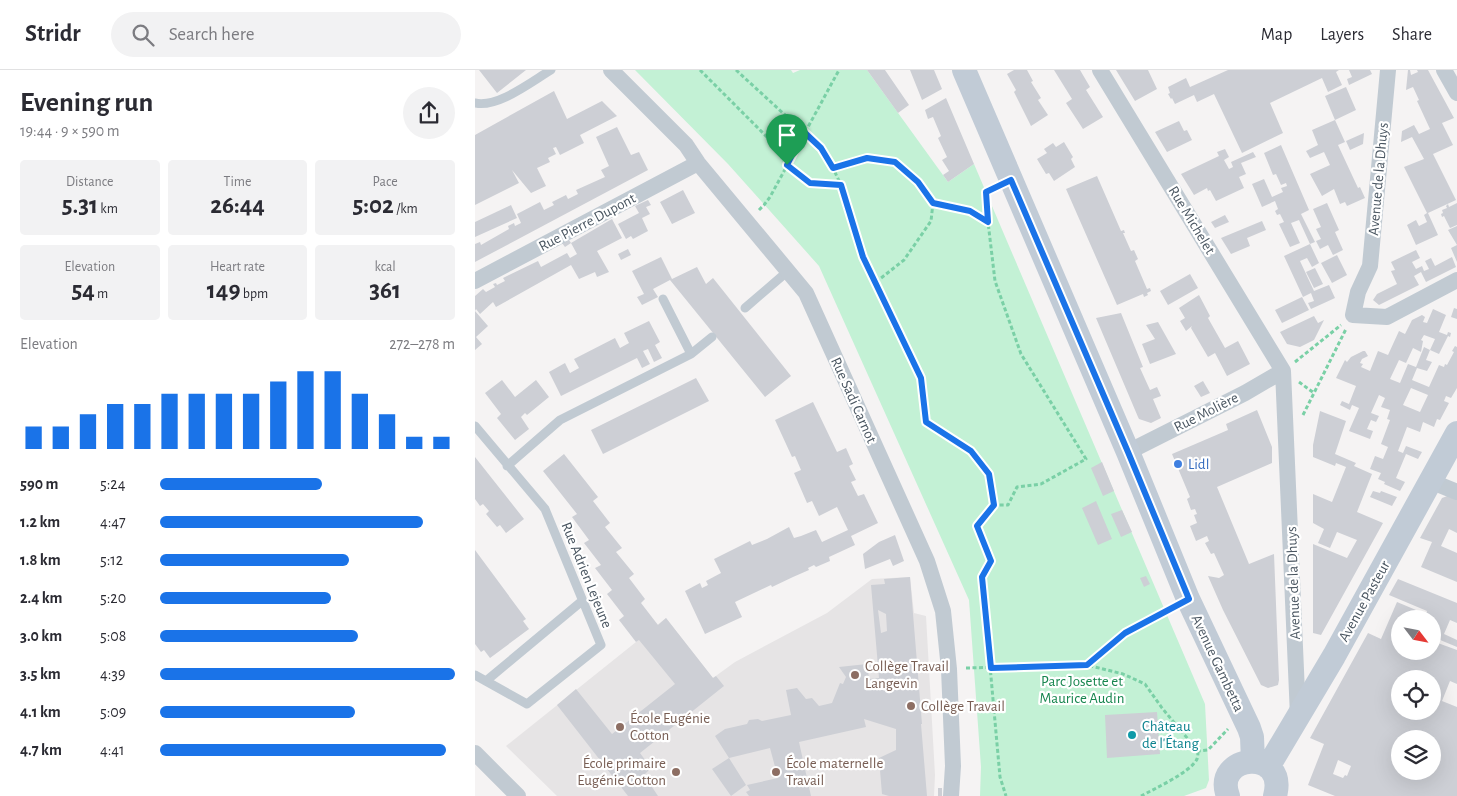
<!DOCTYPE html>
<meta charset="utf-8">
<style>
:root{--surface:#fff;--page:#f2f2f3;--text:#2b2b33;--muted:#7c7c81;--line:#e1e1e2;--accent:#1a73e8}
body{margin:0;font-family:"Alegreya Sans",sans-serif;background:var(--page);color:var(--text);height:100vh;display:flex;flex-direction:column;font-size:19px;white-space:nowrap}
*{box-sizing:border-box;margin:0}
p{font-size:16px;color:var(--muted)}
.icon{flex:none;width:28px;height:28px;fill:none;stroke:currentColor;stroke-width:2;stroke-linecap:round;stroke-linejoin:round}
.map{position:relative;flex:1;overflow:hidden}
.drawer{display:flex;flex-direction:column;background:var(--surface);width:475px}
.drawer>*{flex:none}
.needle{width:32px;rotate:122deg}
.fabs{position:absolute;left:916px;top:540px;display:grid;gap:10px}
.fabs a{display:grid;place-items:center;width:50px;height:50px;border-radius:50%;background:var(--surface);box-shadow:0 5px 20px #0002;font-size:25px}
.pin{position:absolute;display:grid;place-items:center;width:42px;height:42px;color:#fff;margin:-51px -21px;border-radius:50% 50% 50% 0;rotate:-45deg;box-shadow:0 0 5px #0007}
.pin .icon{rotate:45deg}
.round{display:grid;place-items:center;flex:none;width:52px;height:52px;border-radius:26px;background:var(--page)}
.headline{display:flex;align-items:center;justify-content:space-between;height:85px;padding:0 20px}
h1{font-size:28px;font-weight:700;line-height:38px}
.metrics{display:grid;grid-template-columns:repeat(3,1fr);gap:8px;height:85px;padding:5px 20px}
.metrics div{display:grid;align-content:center;border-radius:5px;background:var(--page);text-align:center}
.metrics b{font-size:25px;font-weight:700}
.metrics small{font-size:14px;font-weight:400}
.metrics p{font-size:14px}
.chart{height:140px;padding:10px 20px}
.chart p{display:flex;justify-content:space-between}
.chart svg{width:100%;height:90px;margin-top:5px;stroke:var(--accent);stroke-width:6}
ul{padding:0 20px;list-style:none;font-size:16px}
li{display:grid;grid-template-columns:80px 60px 1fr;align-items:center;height:38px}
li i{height:12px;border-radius:6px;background:var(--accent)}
header{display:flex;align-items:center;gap:30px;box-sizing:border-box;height:70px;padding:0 25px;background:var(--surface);border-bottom:1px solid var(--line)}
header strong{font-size:24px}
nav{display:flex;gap:28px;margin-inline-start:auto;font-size:18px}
.search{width:350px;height:45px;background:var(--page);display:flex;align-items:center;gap:12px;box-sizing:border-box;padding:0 18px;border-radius:28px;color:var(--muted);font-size:19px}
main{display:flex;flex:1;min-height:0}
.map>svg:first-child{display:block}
.education{fill:#e6e4e5}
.green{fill:#c3f1d5}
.building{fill:#cdcfd5;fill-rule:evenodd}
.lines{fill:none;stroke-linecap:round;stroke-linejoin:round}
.path{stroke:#7ad0a6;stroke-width:3;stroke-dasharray:4 2.5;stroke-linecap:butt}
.lane{stroke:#c1cad2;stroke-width:9}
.street{stroke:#c1cad2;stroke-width:16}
.secondary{stroke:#c1cbd6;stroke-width:24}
.route-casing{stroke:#fff;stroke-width:10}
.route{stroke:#1a73e8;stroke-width:6}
.shop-dot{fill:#3f7fe0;stroke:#fff;stroke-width:2}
.education-dot{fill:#8d6e63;stroke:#fff;stroke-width:2}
.culture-dot{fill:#0f9aa8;stroke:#fff;stroke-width:2}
.labels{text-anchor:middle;stroke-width:4.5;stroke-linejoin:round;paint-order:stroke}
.street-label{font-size:15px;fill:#4a5661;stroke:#fff}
.shop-label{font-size:15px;fill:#366cbe;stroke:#fff;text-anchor:start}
.education-label{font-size:15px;fill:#785e54;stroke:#fff;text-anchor:start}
.park-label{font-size:15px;fill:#17864f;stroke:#fff}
.culture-label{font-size:15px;fill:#0d838f;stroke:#fff;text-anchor:start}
</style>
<header>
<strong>Stridr</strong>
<div class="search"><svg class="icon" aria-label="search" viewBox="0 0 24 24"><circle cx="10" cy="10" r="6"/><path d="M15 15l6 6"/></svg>Search here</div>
<nav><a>Map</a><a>Layers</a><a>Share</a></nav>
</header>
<main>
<section class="drawer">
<div class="headline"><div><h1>Evening run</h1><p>19:44 · 9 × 590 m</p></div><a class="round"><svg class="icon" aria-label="share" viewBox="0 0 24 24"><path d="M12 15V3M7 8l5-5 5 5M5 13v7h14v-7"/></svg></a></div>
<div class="metrics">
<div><p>Distance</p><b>5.31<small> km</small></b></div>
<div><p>Time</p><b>26:44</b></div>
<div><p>Pace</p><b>5:02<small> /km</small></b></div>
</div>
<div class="metrics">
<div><p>Elevation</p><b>54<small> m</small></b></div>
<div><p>Heart rate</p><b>149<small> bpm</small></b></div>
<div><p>kcal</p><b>361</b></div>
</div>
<div class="chart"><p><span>Elevation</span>272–278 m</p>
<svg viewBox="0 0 160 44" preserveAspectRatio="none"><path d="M5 44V33M15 44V33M25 44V27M35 44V22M45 44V22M55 44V17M65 44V17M75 44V17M85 44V17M95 44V11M105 44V6M115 44V6M125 44V17M135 44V27M145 44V38M155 44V38"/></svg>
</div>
<ul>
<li><b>590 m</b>5:24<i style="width:55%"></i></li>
<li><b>1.2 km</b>4:47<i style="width:89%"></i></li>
<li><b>1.8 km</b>5:12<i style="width:64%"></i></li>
<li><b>2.4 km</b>5:20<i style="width:58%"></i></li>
<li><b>3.0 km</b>5:08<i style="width:67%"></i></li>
<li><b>3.5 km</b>4:39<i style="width:100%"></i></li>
<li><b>4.1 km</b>5:09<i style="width:66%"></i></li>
<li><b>4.7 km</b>4:41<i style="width:97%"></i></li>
</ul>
</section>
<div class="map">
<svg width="982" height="726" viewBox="0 0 982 726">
<rect width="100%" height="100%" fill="#f5f3f3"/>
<path class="education" d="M435,507l4,36 12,3 9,159 -1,21h-377l-51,-50 160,-128 47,60 22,-16 92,-49 45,-34z"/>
<path class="green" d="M160,0h156l2,3 7,-3h67l81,112 26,-18 231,540 4,76 -3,8 -22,8h-204l1,-29 -12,-167 -150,-334 -91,-102z"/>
<path class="building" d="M4,0h47l-29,23z
M392,0h18l24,35 -11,8z
M435,0h24l8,19 -20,11z
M539,0h13l6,11 -2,1 10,16 -3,2 10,15 -17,11 -17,-34 2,-2 -9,-16z
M579,0h26l10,17 -4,3 17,27 -20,12 -17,-26 6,-4z
M641,0h32l9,19 -22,12z
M753,0h111l-3,2 6,13 -14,7 -6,-14 -52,25 13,30 -41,20 -28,-59 -17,8 -3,-7 -19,9 -3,-6 -1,1 -3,-5 2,-1 -2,-6 18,-9 4,9z
M874,0h21l2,4 -23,11 -2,-6 5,-2z
M933,0h2l1,5 7,-3 -1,-2h11l26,48 -12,5 11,22 -20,9 23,46 -28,13 10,22 -22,10 -9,-20 9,-5 3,6 8,-4 -3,-7 3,-2 -23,-46 20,-8 -12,-22 -11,5 1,-11 12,-6 5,9 11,-5 -13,-28 2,-1 -6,-13 -7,3z
M871,17l10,23 -21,10 10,22 -7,3 20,43 2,-1 5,11 -18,8 -2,-4 -5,2 -6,-15 -12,7 -12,-22 20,-9 -6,-13 -14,6 -4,-7 12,-6 -6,-15 23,-10 -10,-24z
M79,21l13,28 35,-18 15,15 -37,19 4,8 -24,12 -4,-8 -3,1 3,6 -8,4 2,4 -13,6 9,18 -15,7 -19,-23 7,13 -44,22v-70z
M471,28l28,66 -26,18 -5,-7 6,-4 -7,-11 5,-3 -9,-19 3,-2 -8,-19 -5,2 -3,-9z
M704,51l5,10 3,-1 5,10 -25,12 -12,-20z
M142,57l14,28 8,-3 9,18 -173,92v-18l5,-2 1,3 28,-16 -1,-3 6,-3 1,3 6,-3 -4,-9 23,-12 4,8 10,-5 -2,-3 14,-7 2,4 10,-5 -2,-4 29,-13 -4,-7 8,-4 -13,-29z
M889,63l-1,11 -13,6 -4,-9z
M589,72l9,15 -2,2 4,8 -21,14 -5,-8 -3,1 -9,-15 10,-6 -3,-4 9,-6 3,4z
M806,75l28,65 -8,4 14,28 -5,2 -11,-24 -8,3 9,20 -10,4 -11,-23 5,-2 -4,-8 -3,1 -2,-4 3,-2 -3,-8 -13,6 -10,-23 12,-5 8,18 11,-5 -2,-4 6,-2 -1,-3 -5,2 -5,-11 -3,1 -9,-22z
M750,79l4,8 -5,3 5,9 4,-2 -2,-5 22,-10 3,5 -15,6 5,11 -7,3 5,11 -28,13 -6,-11 -2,1 -1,-3 -13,7 -13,-21 38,-18 -2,-4z
M622,106l24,55 3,-1 1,3h-2l8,18 3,-1 4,9 -3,2 12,28 3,-1 1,3 -4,2 1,2 -4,2 -1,-3 -26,11 -51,-116z
M208,120l12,23 -23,11 -12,-22z
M173,130l3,5 -5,2 4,7 -8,4 6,13 -15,8 -2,-3 -5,3 -8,-15 21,-11 -4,-7z
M852,133l12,27 -4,2 8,18 -10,5 -5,-10 -8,4 -4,-8 5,-2 -5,-10 5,-2 -8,-18z
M982,133v22l-7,3 -6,-12 -2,1 -1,-3 2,-1 -1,-3 5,-2 -1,-2 2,-2 1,3z
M36,135l6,13 -42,19v-15z
M750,145l4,7 -14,6 -4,-6z
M137,149l10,19 -25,13 12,21 -12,5 -2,-5 -16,7 -8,-14 -75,42 -3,-5 -13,12 -4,-5 -1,2v-15l8,-7 3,3 9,-5 -2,-3 3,-1 1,2 8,-4 -2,-3 35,-17 3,6 26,-14 3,5 7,-4 -6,-11 -6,4 -3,-4 7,-3 2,3z
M787,151l4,9 -19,8 3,8 -19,8 -10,-16z
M982,156v36l-6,-14 6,-3 -9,-15z
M835,174l9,19 -7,4 -5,-9 -7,3 14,30 15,-6 6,13 -24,11 -3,-6 6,-2 -3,-8 -8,4 -19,-41z
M153,179l3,6 -10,5 -3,-6z
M941,180l4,8 -8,4 4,7 6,-3 2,5 5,-2 -4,-8 6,-3 4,8 17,-9 4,10 -30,15 -5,-10 -7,4 5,9 -40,20 -6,-5 4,-6 20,-10 -6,-13 4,-1 -4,-8z
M862,185l10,20 -15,8 -11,-20z
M186,187l11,22 25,-12 9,17 7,-6 78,98 -26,21 -95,-117 -17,9 5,8 -16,8 -5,-8 7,-3 -12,-23z
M840,198l8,16 -9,4 -8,-16z
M715,204l8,14 -30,17 -8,-14z
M724,225l11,21 -2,2 17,30 13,-7 12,23 -23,12 -12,-23 -7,4 -17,-29 1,-2 -6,5 -6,-10 5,-3 -6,-10z
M827,227l7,13 -27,13 -7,-13z
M979,238l3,1v10l-6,-2z
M958,239l13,6 -7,17 8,3 1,-3 3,1 -1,4 -2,-1 -9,18 -9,-4 -4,10 6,2 -5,9 -10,-3 -5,12 17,7 10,-22 5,2 1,-3 2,1 7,-13 -2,-1 3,-5 2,1v41l-6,10 -5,-2 -2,5 5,2 -9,17 -3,-1 -3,8 -11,-5 -3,10 -13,-5 -9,24 5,2 3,-7 16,6 -4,7 -12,-5 -10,24 9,4 -5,9 -16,-7 1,-2 -7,-3 3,-6 -11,-4 5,-13 8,3 5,-12 -7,-3 9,-24 -3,-1 3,-9 -9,-3 4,-9 -6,-3 -8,18 8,3 -3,6 -5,-2 -4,9 6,2 -3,8 -21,-8 10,-23 -7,-3 -2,5 -10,-5 2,-4 7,3 7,-18 -20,-8 9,-18 2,2 4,-5 12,-6h2l3,5 -6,3 -2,4 3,1 -2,3 9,4 8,-20 10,4 11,-24 6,3 7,-14 10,-5 3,2 -2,5 4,1zM949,265l11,4 -5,11 -6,-3 -8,20 -8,-3 -8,19 -10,-4 9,-19 7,3 7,-15 8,4 2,-11 -2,-1zM936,318l17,7 -8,17 -17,-7z
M0,241l13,15 -12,11 6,7 -7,6z
M646,243l22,54 -3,1 10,22 7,-3 4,9 -8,3 8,19 -10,5 -12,-4 -1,-2 -42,-99z
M839,246l4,7 6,-3 -10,20 -14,7 -13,-3 -7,-12z
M174,251l11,21 -5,3 7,13 -8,4 -6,-13 -5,2 7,13 -8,4 -5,-10 -76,38 -12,-24 16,-9 5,10 9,-5 -5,-9 41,-21 5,10 9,-5 -5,-10z
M683,252l18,32 -26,10 -8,-20 13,-5 -9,-14z
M221,308l13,23 -106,53 -12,-24z
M27,310l13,17 21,-17 13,17 -22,18 -2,-2 -4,4 8,12 -14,11 -18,-22 4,-4 -16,-21z
M728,311l7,12 -9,4 -7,-11z
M338,332l24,50 9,-4 7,16 -4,2 7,14 -5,2 7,14 6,-2 14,29 -27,13 4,9 -26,12 1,4 -14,6 -2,-2 -6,3 1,2 -16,7 -21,10 -1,-2 -36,17 7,15 -37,17 -20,-43 15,-8 2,5 6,-3 -2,-4 15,-8 -7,-14 36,-18 2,4 15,-6 22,-12 5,11 7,-2 15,-6 6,12 26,-12 -11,-23 -18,9 -7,-15 -5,2 -13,-30 7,-3 -6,-14 -3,1 -17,-37z
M782,340l15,37v16l-55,24 32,77 25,-10 5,126 -1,5 -10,3 -7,-3 -38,-75 -15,-34 11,2 5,-3 -10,-22 -3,1 -6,-11 4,-2 -2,-5 -11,5 -6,-15 7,-3 -3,-8 3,-1 -2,-5 -4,1 -4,-11 3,-2 -18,-43 56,-24 -2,-6z
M845,341l26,10 -11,33 21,9 -2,3 18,8 -15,38 26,11 -62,112 -8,-2v-89l34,14 10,-18 -20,-8 -7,16 -12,-5 6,-14 -11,-6v-29l19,8 14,-35 -10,-4 -1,3 -22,-9v-12z
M89,384l34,43 -5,4 17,22 -5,4 17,21 -6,4 18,22 -5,4 16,21 -4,4 17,22 8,-7 47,60 3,-2 8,10 -84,67 11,15 -7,7 14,21h-30l-71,-91 19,-16 36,45 63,-50 -36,-44 -3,2 -17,-22 5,-4 -17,-22 5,-4 -17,-22 6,-3 -17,-22 5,-3 -17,-23 5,-3 -34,-43z
M0,387l49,62 -18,14 -6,-8 -3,2 -11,-13 3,-3 -6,-7 -3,2 -5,-7z
M627,392l12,29 -11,5 -12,-28z
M898,421l7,2 1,-2 16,6 -5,9 -22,-9z
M975,425l7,3v35l-8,-4 -8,17 16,7v29l-36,-15 11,-25 -12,-4 22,-40z
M621,431l16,38 -14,6 -16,-37z
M647,440l10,22 -11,5 -10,-23z
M420,465l9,26 -11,5 -3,-7 -25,10 -2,-15 16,-12z
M0,480l51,69 -3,2 6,8 -39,29 -6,-8 -3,2 -6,-8z
M671,506l4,8 -6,3 -4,-9z
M435,507l12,147h-1l6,72h-38l-7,-2 -3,-36 17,-8v-21l-32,-10 2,8 -67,15 12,54h-62l-3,-4 4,-2 -3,-5 31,-7 -8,-30 -41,10 -14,-22 10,-7 22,-5 2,-4 9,-1 4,2 29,-6 -5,-25 11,-2 9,11 6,-1 7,8 13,-3 8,-20 3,1 3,-7 -7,-10 28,-3 2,15 10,-1 -8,-93 14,-1 -1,-5zM403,540l8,4 1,17 -6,2z
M923,509l59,24v20l-7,-3 -6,14 13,6v7l-24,-10v-18h-9l3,-8 -38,-16z
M922,532l19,8 -4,9h-12v32h33v-7l1,1 1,-3 22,8v34l-7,-3 -8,20 15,6v89h-122l-27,-11 16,-41 -14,-6 58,-105 13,6zM925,609h33v32h-33zM925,669h33v32h-33zM863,690l13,6 -4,10 -2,-1 -2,3 -10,-4z
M682,642l3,42 -53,4 -2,-43z
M254,688l17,27 -15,11 -19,-27z
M463,718h4v8h-4z"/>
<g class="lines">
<path class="path" d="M225,0l71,71 16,24 23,18 31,2
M261,0l85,78 12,20 8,17 23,72 57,121 5,44 45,29 18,23 5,31 -17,21 13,35 -8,16 18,200 6,19
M358,98l34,-10 28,4 23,20 15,21 37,8 18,11 7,59 26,73 65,105 -45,25 -24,3 -9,18h-14
M284,140l5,-5 6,-8 69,-127
M513,151l-2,-29 7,-3
M401,212l28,-22 27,-39 2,-18
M820,292l46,-37
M824,312l15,11
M828,345l43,-86
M612,594l38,-31 46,-25
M491,598l121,-3 36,9 22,10 17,24 36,43 10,-1 20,-21
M666,726c13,-7 50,-24 56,-37 1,-3 1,-6 1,-8"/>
<path class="lane" d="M0,33c23,5 56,-21 76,-33
M188,229l28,55
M270,238l43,-37
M0,356l70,83 56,136 -74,59 -52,-29
M32,396l53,-46 131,-66 21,-17
M11,611l96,-80"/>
<path class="street" d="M136,0l75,75 12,18 108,130 121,268 16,50 6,58 4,97 -2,30
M625,0l183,301 15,345
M913,0l-18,196 -12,26 -5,23 34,2 70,-37
M969,0l13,23
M0,211l223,-118
M653,382l117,-59 38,-22
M955,411l27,11
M0,683l43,43"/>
<path class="secondary" d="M489,0l164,382 60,147 61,129 3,9 1,24
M793,697l66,-111 123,-223
M753,726c-16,-42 60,-49 47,0"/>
</g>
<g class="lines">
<g class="route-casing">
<path id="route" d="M329,62l17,16 12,20 34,-10 28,4 23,20 15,21 37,8 18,11 -2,-30 25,-12 117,272 61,147 -64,34 -38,32 -96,3 -9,-91 9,-16 -14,-35 17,-21 -5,-31 -18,-23 -45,-29 -5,-44 -58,-121 -22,-72 -31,-2 -23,-18z"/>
</g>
<use href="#route" class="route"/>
</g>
<circle class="shop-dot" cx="703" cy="394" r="5"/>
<g class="education-dot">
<circle cx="380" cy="605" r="5"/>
<circle cx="436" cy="636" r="5"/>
<circle cx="145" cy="657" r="5"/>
<circle cx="201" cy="702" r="5"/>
<circle cx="301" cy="702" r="5"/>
</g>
<circle class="culture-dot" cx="657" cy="665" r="5"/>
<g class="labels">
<g class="street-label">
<text transform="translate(903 109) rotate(-85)" y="5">Avenue de la Dhuys</text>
<text transform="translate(717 150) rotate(59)" y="5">Rue Michelet</text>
<text transform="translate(112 152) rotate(-28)" y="5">Rue Pierre Dupont</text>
<text transform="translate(379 330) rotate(66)" y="5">Rue Sadi Carnot</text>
<text transform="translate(731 342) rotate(-27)" y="5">Rue Molière</text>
<text transform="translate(112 505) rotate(68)" y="5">Rue Adrien Lejeune</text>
<text transform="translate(818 513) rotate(-92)" y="5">Avenue de la Dhuys</text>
<text transform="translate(889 531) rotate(-61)" y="5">Avenue Pasteur</text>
<text transform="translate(743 593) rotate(65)" y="5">Avenue Gambetta</text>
</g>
<g class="shop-label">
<text x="713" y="399">Lidl</text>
</g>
<g class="education-label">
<text x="390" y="601">Collège Travail<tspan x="390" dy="17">Langevin</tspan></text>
<text x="446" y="641">Collège Travail</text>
<text x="155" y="653">École Eugénie<tspan x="155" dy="17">Cotton</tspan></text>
<text x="191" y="698" text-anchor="end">École primaire<tspan x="191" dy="17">Eugénie Cotton</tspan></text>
<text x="311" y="698">École maternelle<tspan x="311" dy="17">Travail</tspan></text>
</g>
<g class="park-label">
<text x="607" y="616">Parc Josette et<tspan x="607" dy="17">Maurice Audin</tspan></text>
</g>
<g class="culture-label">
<text x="667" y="661">Château<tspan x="667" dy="17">de l'Étang</tspan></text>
</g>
</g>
</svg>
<div class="fabs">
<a><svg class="needle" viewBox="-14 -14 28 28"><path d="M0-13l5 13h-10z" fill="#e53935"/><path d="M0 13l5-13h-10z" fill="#7c7c81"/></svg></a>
<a><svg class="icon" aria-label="locate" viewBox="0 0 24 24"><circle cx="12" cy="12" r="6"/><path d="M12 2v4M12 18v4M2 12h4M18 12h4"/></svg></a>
<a><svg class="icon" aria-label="layers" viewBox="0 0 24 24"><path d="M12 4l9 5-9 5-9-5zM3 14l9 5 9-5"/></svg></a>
</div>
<div class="pin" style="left:312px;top:95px;background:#1e9e55"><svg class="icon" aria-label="arrive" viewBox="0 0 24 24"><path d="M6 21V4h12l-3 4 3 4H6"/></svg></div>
</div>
</main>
